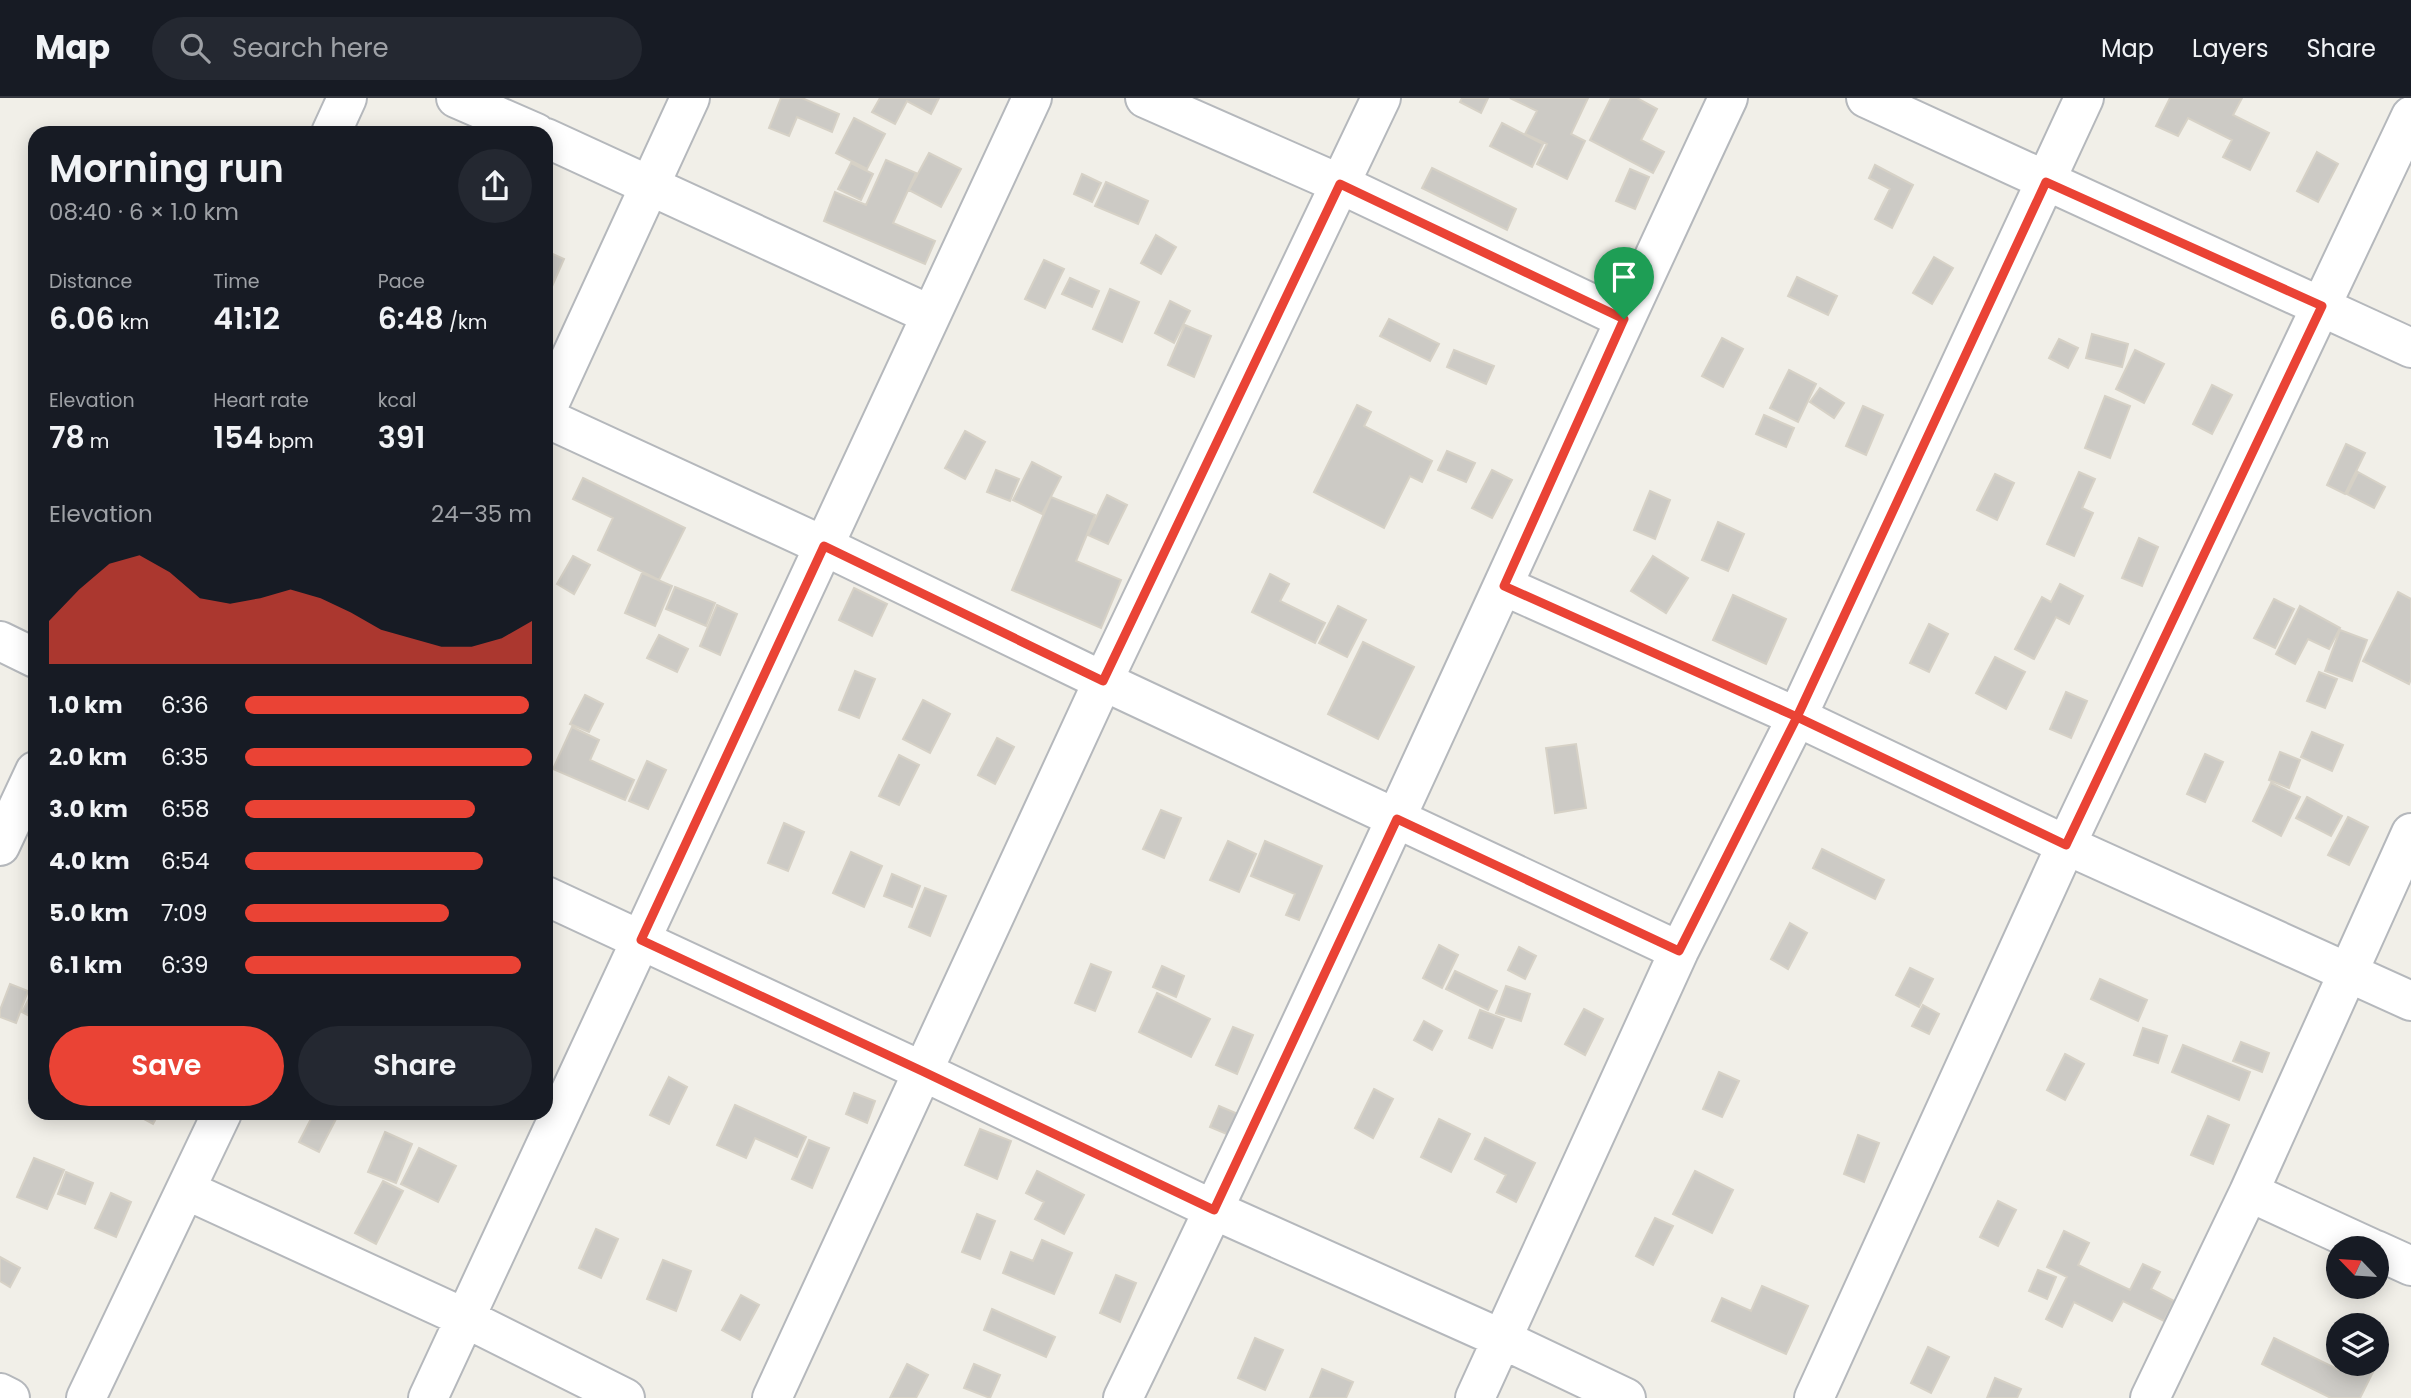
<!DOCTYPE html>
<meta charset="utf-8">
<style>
:root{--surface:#171b24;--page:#242831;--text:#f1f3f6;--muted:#9ea1a6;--line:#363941;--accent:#ea4335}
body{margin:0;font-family:Poppins,sans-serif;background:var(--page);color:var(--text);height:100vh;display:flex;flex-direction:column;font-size:26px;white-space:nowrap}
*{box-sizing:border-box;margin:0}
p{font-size:23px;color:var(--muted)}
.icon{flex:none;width:38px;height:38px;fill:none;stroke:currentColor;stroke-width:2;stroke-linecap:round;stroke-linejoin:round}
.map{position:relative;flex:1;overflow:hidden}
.drawer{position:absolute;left:28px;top:28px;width:525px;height:994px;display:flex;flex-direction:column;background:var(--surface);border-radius:21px;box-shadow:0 4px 18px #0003}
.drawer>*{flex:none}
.needle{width:46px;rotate:295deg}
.tools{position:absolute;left:2326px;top:1138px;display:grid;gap:14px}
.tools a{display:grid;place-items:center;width:63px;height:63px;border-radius:50%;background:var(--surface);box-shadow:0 4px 18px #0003;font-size:35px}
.pin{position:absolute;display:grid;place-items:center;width:60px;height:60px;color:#fff;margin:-72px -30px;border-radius:50% 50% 50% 0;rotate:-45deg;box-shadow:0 0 7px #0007}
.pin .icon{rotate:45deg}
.round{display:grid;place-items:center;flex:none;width:74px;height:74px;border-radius:37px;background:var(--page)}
.headline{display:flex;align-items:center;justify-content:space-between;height:119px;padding:0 21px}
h1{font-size:38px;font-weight:600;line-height:52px}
.figures{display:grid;grid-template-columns:repeat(3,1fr);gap:10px;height:119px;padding:7px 21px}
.figures div{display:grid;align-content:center}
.figures b{font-size:30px;font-weight:600}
.figures small{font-size:19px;font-weight:400}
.figures p{font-size:19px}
.chart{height:196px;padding:14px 21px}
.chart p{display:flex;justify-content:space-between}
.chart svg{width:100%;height:126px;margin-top:7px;fill:var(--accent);opacity:.7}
.primary-button{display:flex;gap:14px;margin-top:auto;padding:14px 21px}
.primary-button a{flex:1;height:80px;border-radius:42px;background:var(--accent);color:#fff;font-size:28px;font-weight:600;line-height:80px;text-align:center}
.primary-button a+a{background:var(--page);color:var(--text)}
ul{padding:0 21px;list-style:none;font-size:23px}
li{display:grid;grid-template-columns:112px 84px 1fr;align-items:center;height:52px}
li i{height:18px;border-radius:9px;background:var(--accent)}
header{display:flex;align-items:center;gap:42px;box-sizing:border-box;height:98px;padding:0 35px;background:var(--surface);border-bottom:2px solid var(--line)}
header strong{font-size:33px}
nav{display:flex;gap:38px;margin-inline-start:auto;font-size:24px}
.search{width:490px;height:63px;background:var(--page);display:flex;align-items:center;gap:18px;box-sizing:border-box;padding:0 24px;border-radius:38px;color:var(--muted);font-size:26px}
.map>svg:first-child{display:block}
.building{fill:#cccac5;stroke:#d6d1c6;stroke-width:2}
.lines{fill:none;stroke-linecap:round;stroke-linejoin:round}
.minor-casing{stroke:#b5b8bc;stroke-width:42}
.minor{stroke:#fff;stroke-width:38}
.route-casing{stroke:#fff;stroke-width:14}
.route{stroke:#ea4335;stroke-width:9}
</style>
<header>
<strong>Map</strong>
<div class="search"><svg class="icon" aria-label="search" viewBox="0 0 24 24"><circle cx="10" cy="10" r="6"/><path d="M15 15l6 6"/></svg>Search here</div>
<nav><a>Map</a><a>Layers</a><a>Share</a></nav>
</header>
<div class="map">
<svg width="2411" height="1300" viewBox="0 0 2411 1300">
<rect width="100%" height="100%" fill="#f1efe8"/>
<path class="building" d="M781,0h21l37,16 -7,18 -35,-15 -8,19 -20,-8z
M880,0h59l-8,16 -24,-13 -12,23 -23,-12z
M1462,0h26l-7,15 -21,-11z
M1510,0h78l-17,36 14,7 -18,38 -30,-15 10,-20 -22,-10 12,-23z
M1611,0h26l20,11 -16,31 23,12 -11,21 -63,-33z
M2170,0h72l-9,17 36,18 -19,37 -27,-13 9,-17 -44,-22 -10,18 -22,-10z
M854,20l31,16 -18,35 -31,-16z
M1502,25l41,21 -11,23 -42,-21z
M2317,54l21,12 -20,38 -21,-11z
M929,55l32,16 -20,38 -32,-17z
M886,62l30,13 -23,50 42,18 -10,23 -101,-43 11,-29 31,13z
M851,65l22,11 -12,26 -23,-11z
M1875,67l38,20 -21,43 -17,-9 15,-30 -21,-11z
M1432,70l84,41 -9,21 -85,-42z
M1630,71l19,8 -14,32 -19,-8z
M1082,76l19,9 -9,19 -18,-8z
M1106,84l42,19 -10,23 -43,-18z
M1156,137l20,12 -15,27 -20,-11z
M546,153l18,8 -18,41z
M1934,159l19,11 -21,36 -19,-11z
M1044,162l20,9 -19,39 -20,-9z
M1797,179l40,19 -9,19 -40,-19z
M1070,180l29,13 -7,16 -30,-13z
M1110,191l29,13 -17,40 -29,-13z
M1170,203l20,10 -16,32 -19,-10z
M1389,221l50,25 -9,17 -50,-25z
M1185,227l26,11 -17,41 -26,-12z
M2092,236l36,10 -6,23 -36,-9z
M1722,240l21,11 -20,38 -21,-11z
M2059,241l19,9 -10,20 -19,-10z
M1454,252l40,16 -8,18 -39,-17z
M2135,252l29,14 -20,39 -28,-14z
M1789,272l27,14 -18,38 -28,-14z
M2212,287l20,10 -20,39 -19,-10z
M1820,290l24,15 -10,15 -24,-16z
M2105,298l25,10 -20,52 -25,-10z
M1357,307l14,7 -7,14 68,35 -10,21 -12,-6 -26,52 -70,-36z
M1863,308l20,9 -17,40 -20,-9z
M1764,317l30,13 -8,19 -30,-13z
M965,333l20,11 -20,37 -20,-11z
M2346,346l19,9 -20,41 -18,-9z
M1447,353l28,12 -9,19 -28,-12z
M1032,364l29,15 -19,37 -29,-14z
M996,372l23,9 -9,22 -23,-9z
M1492,372l20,10 -20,38 -20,-10z
M2079,374l16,7 -13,29 11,5 -19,43 -27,-12z
M2358,374l27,15 -11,21 -27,-14z
M1995,376l19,9 -17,37 -20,-10z
M583,380l102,50 -26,52 -61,-30 15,-32 -40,-19z
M1650,393l20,9 -15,39 -21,-9z
M1107,397l20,10 -19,39 -20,-9z
M1051,399l44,18 -19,46 45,19 -20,48 -89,-38z
M1718,424l26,12 -16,37 -26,-11z
M2139,440l19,9 -16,39 -20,-8z
M573,458l17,9 -16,29 -17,-10z
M1653,458l35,22 -22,35 -35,-22z
M642,475l30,13 -17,40 -30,-13z
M1270,476l19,10 -9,17 45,22 -10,20 -63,-31z
M2060,486l23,12 -14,28 -13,-7 -22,42 -19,-10 27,-52 9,5z
M675,489l40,16 -9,23 -40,-17z
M854,490l33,16 -15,32 -33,-16z
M2398,494l13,7v80l-2,5 -46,-23z
M1733,497l53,24 -20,45 -53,-24z
M2274,501l20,10 -19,39 -21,-10z
M717,507l20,9 -17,41 -20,-9z
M1338,508l28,14 -19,37 -28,-14z
M2300,508l40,22 -11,21 -21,-10 -13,25 -19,-10z
M1929,526l19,10 -19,38 -19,-9z
M2340,532l27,10 -15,41 -27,-10z
M659,537l29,14 -11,23 -30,-14z
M1363,544l51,25 -36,72 -50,-25z
M1995,559l30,15 -19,37 -30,-16z
M855,573l20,8 -16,39 -20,-8z
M2319,574l18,7 -12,29 -18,-7z
M2066,594l21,9 -16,37 -21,-9z
M585,597l18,9 -14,28 -19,-8z
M923,602l27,14 -20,39 -27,-14z
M572,629l27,13 -9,20 44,20 -9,20 -72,-31z
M2312,634l31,13 -11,26 -31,-14z
M997,640l17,9 -19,37 -17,-9z
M1576,646l10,64 -31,5 -9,-65z
M2280,654l20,8 -11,28 -20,-8z
M2205,656l18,8 -18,40 -18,-8z
M899,657l20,10 -20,40 -20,-9z
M647,663l19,9 -18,39 -19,-8z
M2271,685l29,14 -19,39 -28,-15z
M2307,699l35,19 -11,20 -35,-18z
M1161,712l20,8 -17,40 -21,-9z
M2348,719l20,10 -19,38 -21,-10z
M784,725l20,9 -16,39 -20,-8z
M1228,743l28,13 -17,38 -29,-12z
M1265,743l57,25 -23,54 -13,-5 9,-21 -44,-18z
M1822,751l62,31 -9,19 -62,-31z
M851,754l31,14 -18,41 -31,-14z
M892,776l28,12 -8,21 -28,-11z
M925,790l21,8 -16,40 -21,-9z
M1790,825l17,10 -19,36 -17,-10z
M1439,847l19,10 -16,33 -19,-10z
M1519,849l17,9 -11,23 -17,-9z
M1091,866l20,8 -16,39 -20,-8z
M1162,868l22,10 -8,21 -23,-10z
M1910,870l23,11 -14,28 -23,-12z
M1455,873l42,20 -9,19 -42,-21z
M2100,881l47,21 -9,21 -47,-22z
M10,886l18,7 -12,32 -16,-6v-7z
M1506,888l24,8 -9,27 -25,-8z
M35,889v32l-13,-7z
M1157,895l53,26 -19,38 -52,-25z
M1923,907l16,9 -10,20 -17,-8z
M1584,911l19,10 -18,36 -20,-11z
M1480,912l24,9 -12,29 -23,-10z
M1424,923l18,10 -10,19 -18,-10z
M1233,929l20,8 -16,39 -21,-9z
M2143,930l24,8 -9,27 -24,-8z
M2241,944l28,11 -7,19 -29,-11z
M2183,947l67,27 -11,28 -67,-28z
M2065,956l19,10 -19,36 -18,-10z
M1719,974l20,9 -17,36 -19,-8z
M669,979l18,10 -18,37 -19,-9z
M1374,991l19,10 -20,39 -18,-10z
M854,995l21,8 -8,22 -21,-9z
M735,1007l71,32 -9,20 -42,-19 -9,20 -29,-13z
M1219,1008l19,8 -9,21 -19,-8z
M133,1015h26l-6,11z
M314,1015l24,2 -19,37 -20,-10z
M2208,1018l21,9 -16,39 -22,-9z
M1439,1021l31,15 -19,38 -30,-15z
M980,1031l31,12 -14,38 -32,-14z
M385,1034l27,12 -16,39 -28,-11z
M1858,1037l21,8 -15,39 -20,-8z
M1485,1040l50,25 -19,39 -19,-10 9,-17 -31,-16z
M809,1042l20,8 -17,40 -20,-9z
M419,1050l37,18 -18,36 -37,-18z
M34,1060l30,12 -17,39 -30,-12z
M1037,1073l47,24 -20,39 -29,-15 9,-17 -18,-9z
M1695,1073l38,19 -21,43 -39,-19z
M66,1074l27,11 -8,21 -27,-10z
M383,1083l20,10 -27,53 -21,-11z
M111,1095l20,9 -15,35 -21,-9z
M1998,1103l18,9 -18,36 -18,-9z
M977,1116l18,7 -15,38 -18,-7z
M1655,1120l18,8 -20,39 -17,-9z
M596,1131l22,10 -17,39 -22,-10z
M2064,1133l25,12 -11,22 52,25 13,-26 17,8 -9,17 23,12 -10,20 -41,-20 -11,20 -38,-19 -12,25 -16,-8 21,-42 -20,-10z
M1042,1142l30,13 -18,41 -51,-21 8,-21 22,9z
M0,1159l20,11 -10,19 -10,-6z
M663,1162l28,11 -15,40 -29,-12z
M2038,1172l18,7 -9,22 -18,-8z
M1116,1177l20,8 -16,39 -20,-9z
M1762,1188l46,20 -22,48 -74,-33 10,-23 29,13z
M741,1197l18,10 -19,35 -18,-10z
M992,1211l63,28 -9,20 -62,-27z
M1255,1240l28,12 -18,40 -27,-12z
M2274,1240l65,32 3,-7h12l19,9 -13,26h-29l-69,-34z
M1928,1249l21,10 -18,36 -20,-10z
M907,1266l21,11 -12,23h-26z
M974,1266l26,11 -10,23 -26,-10z
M1322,1271l31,13 -7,16h-36z
M1995,1280l26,11 -4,9h-30z"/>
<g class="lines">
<g class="minor-casing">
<path id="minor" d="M456,0l80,35
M1145,0l195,86 284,135
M1866,0l545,250
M331,35l16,-35
M546,40l385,177
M546,313l144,-313
M546,320l278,128 279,135 576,270
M1504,488l293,131 269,128 345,156
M0,543l35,17
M0,748l35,-75
M546,798l376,175 292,139 288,129 124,59
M186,1092l279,128 160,80
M2249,1094l122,56
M2376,1152l35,16
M0,1295l10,5
M86,1300l136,-285
M428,1300l604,-1300
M772,1300l331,-717 278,-583
M1123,1300c209,-430 402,-867 605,-1300
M1475,1300l204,-447 118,-234 287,-619
M1814,1300l252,-553 345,-729
M2150,1300l99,-206 162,-359"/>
</g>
<use href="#minor" class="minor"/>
</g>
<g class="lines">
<g class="route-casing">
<path id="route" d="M1624,221l-284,-135 -237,497 -279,-135 -183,394 281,131 292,139 183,-391 282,132 118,-234 269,128 256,-539 -276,-124 -249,535 -293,-131 120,-267"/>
</g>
<use href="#route" class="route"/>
</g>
</svg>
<div class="tools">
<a><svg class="needle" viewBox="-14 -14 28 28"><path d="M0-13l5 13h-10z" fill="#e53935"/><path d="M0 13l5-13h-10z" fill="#9ea1a6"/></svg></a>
<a><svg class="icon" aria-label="layers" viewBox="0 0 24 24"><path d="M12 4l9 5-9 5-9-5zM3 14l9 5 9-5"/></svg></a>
</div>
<div class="pin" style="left:1624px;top:221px;background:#1e9e55"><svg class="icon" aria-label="arrive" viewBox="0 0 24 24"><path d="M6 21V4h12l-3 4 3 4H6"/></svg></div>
<section class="drawer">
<div class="headline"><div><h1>Morning run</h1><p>08:40 · 6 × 1.0 km</p></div><a class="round"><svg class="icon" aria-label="share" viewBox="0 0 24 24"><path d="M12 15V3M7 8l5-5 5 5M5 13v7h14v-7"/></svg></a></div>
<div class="figures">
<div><p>Distance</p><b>6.06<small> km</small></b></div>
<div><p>Time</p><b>41:12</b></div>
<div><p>Pace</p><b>6:48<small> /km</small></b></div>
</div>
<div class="figures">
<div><p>Elevation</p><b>78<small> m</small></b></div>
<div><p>Heart rate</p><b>154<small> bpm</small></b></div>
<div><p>kcal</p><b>391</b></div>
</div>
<div class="chart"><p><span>Elevation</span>24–35 m</p>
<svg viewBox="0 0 160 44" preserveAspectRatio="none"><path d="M0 44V29L10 18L20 9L30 6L40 12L50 21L60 23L70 21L80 18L90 21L100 26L110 32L120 35L130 38L140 38L150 35L160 29V44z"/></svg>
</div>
<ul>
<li><b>1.0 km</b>6:36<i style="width:99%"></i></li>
<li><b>2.0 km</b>6:35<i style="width:100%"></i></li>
<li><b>3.0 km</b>6:58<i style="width:80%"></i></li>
<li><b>4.0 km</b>6:54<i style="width:83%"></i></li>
<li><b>5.0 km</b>7:09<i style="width:71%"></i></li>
<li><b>6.1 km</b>6:39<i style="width:96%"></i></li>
</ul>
<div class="primary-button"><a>Save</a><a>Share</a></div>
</section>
</div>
